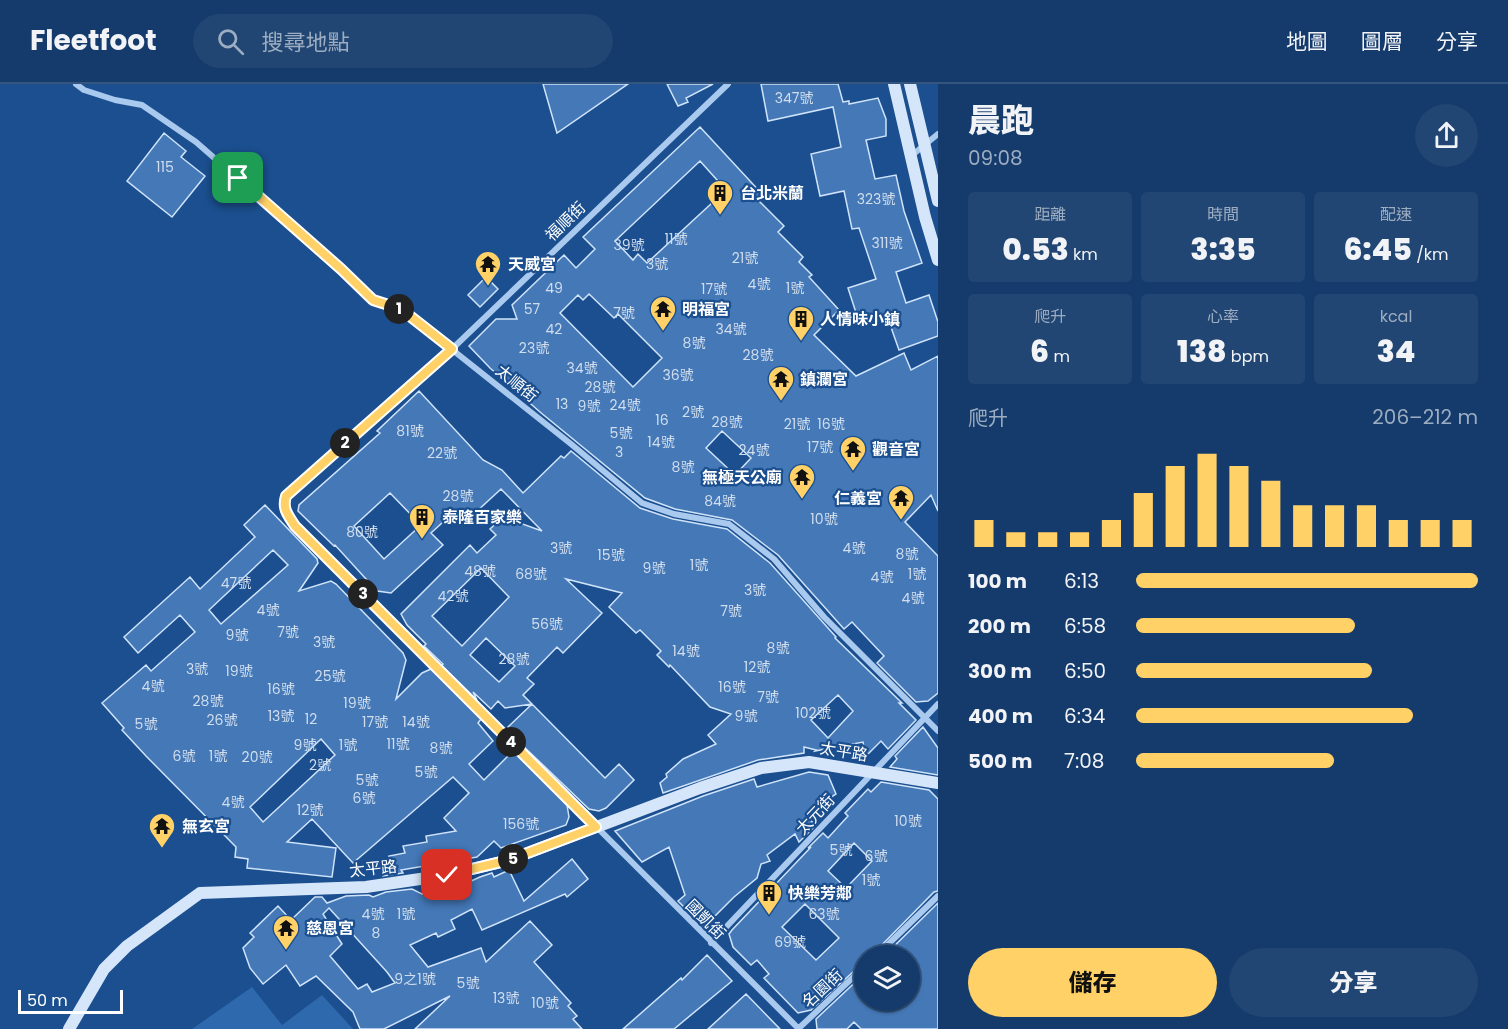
<!DOCTYPE html>
<html lang="zh-TW">
<meta charset="utf-8">
<style>
:root{--surface:#143b6b;--page:#214673;--text:#f1f3f6;--muted:#9dadc1;--line:#33557e;--accent:#ffd166}
body{margin:0;font-family:Poppins,"Noto Sans TC",sans-serif;background:var(--page);color:var(--text);height:100vh;display:flex;flex-direction:column;font-size:22px;white-space:nowrap}
*{box-sizing:border-box;margin:0}
p{font-size:20px;color:var(--muted)}
.icon{flex:none;width:33px;height:33px;fill:none;stroke:currentColor;stroke-width:2;stroke-linecap:round;stroke-linejoin:round}
.map{position:relative;flex:1;overflow:hidden}
.side{display:flex;flex-direction:column;background:var(--surface);width:570px}
.side>*{flex:none}
.controls{position:absolute;left:854px;top:861px;display:grid;gap:12px}
.controls a{display:grid;place-items:center;width:66px;height:66px;border-radius:50%;background:var(--surface);box-shadow:0 2px 4px #0004,0 0 0 2px var(--line);font-size:30px}
.scale{position:absolute;left:18px;bottom:15px;width:105px;box-sizing:border-box;padding-left:6px;border:3px solid #fff;border-top:0;font-size:16px;line-height:21px;white-space:nowrap;color:#fff;-webkit-text-stroke:4px #1b4f8f;paint-order:stroke}
.pin{position:absolute;display:grid;place-items:center;width:51px;height:51px;color:#fff;margin:-26px;border-radius:12px;box-shadow:0 3px 9px #0006}
.km{position:absolute;width:30px;height:30px;margin:-15px;border-radius:50%;background:#222;color:#fff;font-size:16px;line-height:30px;text-align:center}
.round{display:grid;place-items:center;flex:none;width:63px;height:63px;border-radius:32px;background:var(--page)}
.overview{display:flex;align-items:center;justify-content:space-between;height:102px;padding:0 30px}
h1{font-size:33px;font-weight:800;line-height:45px}
.stats{display:grid;grid-template-columns:repeat(3,1fr);gap:9px;height:102px;padding:6px 30px}
.stats div{display:grid;align-content:center;border-radius:6px;background:var(--page);text-align:center}
.stats b{font-size:30px;font-weight:800}
.stats small{font-size:16px;font-weight:400}
.stats p{font-size:16px}
.chart{height:168px;padding:12px 30px}
.chart p{display:flex;justify-content:space-between}
.chart svg{width:100%;height:108px;margin-top:6px;stroke:var(--accent);stroke-width:6}
.action{display:flex;gap:12px;margin-top:auto;padding:12px 30px}
.action a{flex:1;height:69px;border-radius:36px;background:var(--accent);color:#111;font-size:24px;font-weight:800;line-height:69px;text-align:center}
.action a+a{background:var(--page);color:var(--text)}
ul{padding:0 30px;list-style:none;font-size:20px}
li{display:grid;grid-template-columns:96px 72px 1fr;align-items:center;height:45px}
li i{height:15px;border-radius:8px;background:var(--accent)}
header{display:flex;align-items:center;gap:36px;box-sizing:border-box;height:84px;padding:0 30px;background:var(--surface);border-bottom:2px solid var(--line)}
header strong{font-size:28px}
nav{display:flex;gap:33px;margin-inline-start:auto;font-size:21px}
.search{width:420px;height:54px;background:var(--page);display:flex;align-items:center;gap:15px;box-sizing:border-box;padding:0 21px;border-radius:33px;color:var(--muted);font-size:22px}
main{display:flex;flex:1;min-height:0}
.map>svg:first-child{display:block}
.green{fill:#2e69ad}
.building{fill:#4478b7;stroke:#cfe3fa;stroke-width:1.5;fill-rule:evenodd}
.lines{fill:none;stroke-linecap:round;stroke-linejoin:round}
.street{stroke:#a9c9ee;stroke-width:6}
.secondary{stroke:#d6e6fa;stroke-width:12}
.route-casing{stroke:#fff;stroke-width:12}
.route{stroke:#ffd166;stroke-width:8}
.labels{text-anchor:middle;stroke-width:4.5;stroke-linejoin:round;paint-order:stroke}
.number-label{font-size:14px;fill:#d0dded}
.poi-label{font-size:16px;font-weight:bold;fill:#fff;stroke:#1b4f8f;text-anchor:start}
.street-label{font-size:16px;fill:#fff;stroke:#1b4f8f}
</style>
<header>
<strong>Fleetfoot</strong>
<div class="search"><svg class="icon" aria-label="search" viewBox="0 0 24 24"><circle cx="10" cy="10" r="6"/><path d="M15 15l6 6"/></svg>搜尋地點</div>
<nav><a>地圖</a><a>圖層</a><a>分享</a></nav>
</header>
<main>
<div class="map">
<svg width="938" height="945" viewBox="0 0 938 945">
<rect width="100%" height="100%" fill="#1b4f8f"/>
<path class="green" d="M252,903l30,38 40,-30 31,34h-161z"/>
<path class="building" d="M543,0h85l-71,49z
M667,0h46l-27,14 2,4 -10,4z
M761,0h77l5,18 6,-1v3l29,-6 8,21v17l-20,4 9,39 21,-4 8,36 18,52 -26,9 10,31 23,-8 9,27v14l-39,14 -13,-37 -27,9 -11,-34 28,-9 -17,-51 -7,1 -8,-38 -24,5 -9,-42 30,-7 -8,-40 -65,14z
M700,43l63,68 -5,5 26,26 -6,6 25,25 -4,5 13,13 -3,2 30,33 -25,25 42,41 48,-23 7,17 27,-14v155l-7,-16 -26,27 33,34v137l-10,8 -12,1 -39,-39 7,-7 -32,-34 -8,7 -66,-74 -46,-35 -57,-11 -30,-11 -105,-86 -50,-44 -21,-22 27,-27h21l-5,-14 52,-50 12,13 19,-19 -12,-12zM700,77l26,29 -79,73 -9,-9 -5,6 -18,-19zM589,210l25,24 4,-4 44,44 -29,29 -73,-74 18,-18 5,5zM722,347l29,27 -16,17 -29,-27z
M164,49l22,18 -5,6 24,19 -33,41 -45,-36z
M486,193l12,12 -18,18 -12,-12z
M419,307l64,69 19,10 21,23 38,-37 3,2 7,-7 69,57 33,11 54,10 43,34 66,74 -1,1 67,65h-3l17,17 -28,29 -7,-8 -15,15 -3,-14 -48,9 1,-1 -12,-3v6l-46,7 -95,33 -3,-10 7,-6 -1,-3 17,-15 33,-15 -8,-9 23,-21 -21,-7 -40,-42 -1,2 -12,-12 4,-4 -21,-21 -4,3 -27,-26 13,-14 -56,-14 36,34 -39,40 -6,-6 -30,31 7,6 -11,11 9,9 -27,4 -7,-7 -7,8 -18,-17 4,8 -36,-35 2,-1 -19,-18 2,-2 -19,-19 -6,-11 69,-69 7,8 19,-18 -6,-6 13,-12 39,14 -41,-42 -38,35 -10,-11 -22,20 12,12 -52,48 -14,-2 -42,-46 -1,1 -36,-35 1,-6 81,-72 -3,-2zM390,409l31,32 -37,34 -30,-33zM481,484l28,29 -47,49 -30,-30zM486,554l29,28 -16,16 -29,-27zM838,611l15,16 -25,27 -17,-18z
M265,421l52,54 1,4 -19,28 32,-10 5,3 67,69 3,7 -10,39 26,-26 9,-4 50,50 -3,4 15,18 -24,23 15,16 29,-29 54,54 2,12 -3,8 -65,23 -7,-7 -17,16 -76,13 2,3 -20,3 -2,-11 9,-1 -1,-8 16,-3 -2,-7 24,-4 -1,-6 30,-5 -12,-13 25,-25 -16,-16 -100,86 -41,-44 -25,23 49,6 -4,29 -85,-9 1,-9 -13,-2 1,-10 -90,-91 -24,-26 2,-2 -22,-25 44,-38 5,6 44,-39 -15,-17 -42,38 -14,-16 66,-60 10,12 55,-52 -11,-12zM273,466l15,15 -67,59 -12,-14zM321,655l14,16 -72,67 -13,-15z
M532,620l73,74 14,-14 15,16 -28,28 -7,3 -10,-2 -68,-65 2,-2 -15,-15z
M923,643l15,21v27l-48,-8 7,-8 -2,-3z
M809,688l19,3 8,19 -20,13 2,6 -8,7 6,5 -17,17 -4,-8 -28,21 3,6 -9,3 -4,14 -23,19 -30,30 -26,-26 7,-6 -16,-48 -27,15 -27,-31 88,-35 51,-17 3,8z
M881,698l48,8 9,9v92l-4,1 -63,64h-7v6l-53,48 -13,3 -34,-35 5,-4 -12,-14 -6,5 -18,-18 -4,-13 3,-4 79,-83 -3,1 15,-15 5,5 20,-22 -3,-3 23,-24 3,3zM854,759l18,18 -26,27 -18,-17zM805,820l34,34 -23,22 -34,-33z
M572,775l16,20 -21,18 -2,-3 -83,36 -10,-21 -21,11 4,9 -17,8 -2,-4 -26,12 18,22 53,-19 5,14 44,-41 22,24 -18,17 37,41 -3,3 9,10 -4,3 9,10h-167l35,-33 -66,33h-24l-7,-17 -37,-36 -16,10 -14,-21 -23,19 -13,-16 -7,-20 11,-11 -4,-4 28,-27 13,14 24,-23h7l5,6 19,-7 23,-1 4,2 13,-5 26,-3 10,5 15,-5 3,6 40,-18 12,-4 2,4 15,-7 15,31zM329,824l58,64 8,11 -23,9 -5,-8 -9,5 -28,-33 12,-12 -19,-30z
M938,819v126h-77l-7,-7 -7,7h-30l-1,-10 48,-45v26h8l9,10 9,-10h19v-44h-25z
M707,871l25,26 -58,48h-51l58,-51 1,2z
M746,910l34,35h-72z"/>
<g class="lines">
<path class="street" d="M76,0l8,6 31,10 27,5 54,37 145,127 32,31 28,9 170,135 71,59 32,11 55,10 45,35 50,58 114,114
M728,0l-276,265 -166,147c-4,13 2,19 9,30l504,503
M911,72l27,-22
M711,859l227,-239
M876,872l62,-60
M798,945l66,-62"/>
<path class="secondary" d="M894,0l31,133 13,43
M910,0l28,117
M69,945l35,-60 23,-23 73,-53 166,-6 81,-12 62,-15 191,-72 61,-20 48,-6 129,21"/>
</g>
<g class="lines">
<g class="route-casing">
<path id="route" d="M238,94l103,91 32,31 28,9 51,40 -166,147c-4,13 2,19 9,30l301,301 -87,33 -62,15"/>
</g>
<use href="#route" class="route"/>
</g>
<defs>
<g id="building-pin" transform="scale(1.35)"><path d="M0 17L-7.5 6A9.5 9.5 0 1 1 7.5 6Z" fill="#ffd166" stroke="#1b4f8f"/><path d="M-4-6H4V6H1V3H-1V6H-4ZM-2.5-4.3h1.7v1.8h-1.7ZM.8-4.3h1.7v1.8H.8ZM-2.5-1h1.7V.8h-1.7ZM.8-1h1.7V.8H.8Z" fill="#111"/></g>
<g id="temple-pin" transform="scale(1.35)"><path d="M0 17L-7.5 6A9.5 9.5 0 1 1 7.5 6Z" fill="#ffd166" stroke="#1b4f8f"/><path d="M0-6L5-2H3V0L6.5 2.5H4V6H1.5V3h-3V6H-4V2.5H-6.5L-3 0V-2H-5Z" fill="#111"/></g>
</defs>
<g fill-rule="evenodd">
<use href="#building-pin" x="720" y="109"/>
<use href="#temple-pin" x="488" y="180"/>
<use href="#temple-pin" x="663" y="225"/>
<use href="#building-pin" x="801" y="235"/>
<use href="#temple-pin" x="781" y="295"/>
<use href="#temple-pin" x="853" y="365"/>
<use href="#temple-pin" x="802" y="393"/>
<use href="#temple-pin" x="901" y="414"/>
<use href="#building-pin" x="422" y="433"/>
<use href="#temple-pin" x="162" y="742"/>
<use href="#building-pin" x="769" y="809"/>
<use href="#temple-pin" x="286" y="844"/>
</g>
<g class="labels">
<g class="number-label">
<text x="794" y="19">347號</text>
<text x="165" y="88">115</text>
<text x="876" y="120">323號</text>
<text x="676" y="160">11號</text>
<text x="887" y="164">311號</text>
<text x="629" y="166">39號</text>
<text x="745" y="179">21號</text>
<text x="657" y="185">3號</text>
<text x="759" y="205">4號</text>
<text x="554" y="209">49</text>
<text x="795" y="209">1號</text>
<text x="714" y="210">17號</text>
<text x="532" y="230">57</text>
<text x="624" y="234">7號</text>
<text x="554" y="250">42</text>
<text x="731" y="250">34號</text>
<text x="694" y="264">8號</text>
<text x="534" y="269">23號</text>
<text x="758" y="276">28號</text>
<text x="582" y="289">34號</text>
<text x="678" y="296">36號</text>
<text x="600" y="308">28號</text>
<text x="562" y="325">13</text>
<text x="625" y="326">24號</text>
<text x="589" y="327">9號</text>
<text x="693" y="333">2號</text>
<text x="662" y="341">16</text>
<text x="727" y="343">28號</text>
<text x="797" y="345">21號</text>
<text x="831" y="345">16號</text>
<text x="410" y="352">81號</text>
<text x="621" y="354">5號</text>
<text x="661" y="363">14號</text>
<text x="820" y="368">17號</text>
<text x="754" y="371">24號</text>
<text x="619" y="373">3</text>
<text x="442" y="374">22號</text>
<text x="683" y="388">8號</text>
<text x="458" y="417">28號</text>
<text x="720" y="422">84號</text>
<text x="824" y="440">10號</text>
<text x="362" y="453">80號</text>
<text x="561" y="469">3號</text>
<text x="854" y="469">4號</text>
<text x="907" y="475">8號</text>
<text x="611" y="476">15號</text>
<text x="699" y="486">1號</text>
<text x="654" y="489">9號</text>
<text x="480" y="492">48號</text>
<text x="531" y="495">68號</text>
<text x="917" y="495">1號</text>
<text x="882" y="498">4號</text>
<text x="236" y="504">47號</text>
<text x="755" y="511">3號</text>
<text x="453" y="517">42號</text>
<text x="913" y="519">4號</text>
<text x="268" y="531">4號</text>
<text x="731" y="532">7號</text>
<text x="547" y="545">56號</text>
<text x="288" y="553">7號</text>
<text x="237" y="556">9號</text>
<text x="324" y="563">3號</text>
<text x="778" y="569">8號</text>
<text x="686" y="572">14號</text>
<text x="514" y="580">28號</text>
<text x="757" y="588">12號</text>
<text x="197" y="590">3號</text>
<text x="239" y="592">19號</text>
<text x="330" y="597">25號</text>
<text x="153" y="607">4號</text>
<text x="732" y="608">16號</text>
<text x="281" y="610">16號</text>
<text x="768" y="618">7號</text>
<text x="208" y="622">28號</text>
<text x="357" y="624">19號</text>
<text x="813" y="634">102號</text>
<text x="281" y="637">13號</text>
<text x="746" y="637">9號</text>
<text x="311" y="640">12</text>
<text x="222" y="641">26號</text>
<text x="375" y="643">17號</text>
<text x="416" y="643">14號</text>
<text x="146" y="645">5號</text>
<text x="398" y="665">11號</text>
<text x="305" y="666">9號</text>
<text x="348" y="666">1號</text>
<text x="441" y="669">8號</text>
<text x="184" y="677">6號</text>
<text x="218" y="677">1號</text>
<text x="257" y="678">20號</text>
<text x="320" y="686">2號</text>
<text x="426" y="693">5號</text>
<text x="367" y="701">5號</text>
<text x="364" y="719">6號</text>
<text x="233" y="723">4號</text>
<text x="310" y="731">12號</text>
<text x="908" y="742">10號</text>
<text x="521" y="745">156號</text>
<text x="841" y="771">5號</text>
<text x="876" y="777">6號</text>
<text x="871" y="801">1號</text>
<text x="373" y="835">4號</text>
<text x="406" y="835">1號</text>
<text x="824" y="835">63號</text>
<text x="376" y="854">8</text>
<text x="790" y="863">69號</text>
<text x="415" y="900">9之1號</text>
<text x="468" y="904">5號</text>
<text x="506" y="919">13號</text>
<text x="545" y="924">10號</text>
</g>
<g class="poi-label">
<text x="740" y="115">台北米蘭</text>
<text x="508" y="186">天威宮</text>
<text x="682" y="231">明福宮</text>
<text x="820" y="241">人情味小鎮</text>
<text x="800" y="301">鎮瀾宮</text>
<text x="872" y="371">觀音宮</text>
<text x="782" y="399" text-anchor="end">無極天公廟</text>
<text x="882" y="420" text-anchor="end">仁義宮</text>
<text x="442" y="439">泰隆百家樂</text>
<text x="182" y="748">無玄宮</text>
<text x="788" y="815">快樂芳鄰</text>
<text x="306" y="850">慈恩宮</text>
</g>
<g class="street-label">
<text transform="translate(565 137) rotate(-44)" y="6">福順街</text>
<text transform="translate(517 299) rotate(39)" y="6">太順街</text>
<text transform="translate(844 667) rotate(9)" y="6">太平路</text>
<text transform="translate(815 730) rotate(-47)" y="6">太元街</text>
<text transform="translate(373 784) rotate(-6)" y="6">太平路</text>
<text transform="translate(706 835) rotate(45)" y="6">國凱街</text>
<text transform="translate(822 904) rotate(-43)" y="6">名園街</text>
</g>
</g>
</svg>
<div class="controls">
<a><svg class="icon" aria-label="layers" viewBox="0 0 24 24"><path d="M12 4l9 5-9 5-9-5zM3 14l9 5 9-5"/></svg></a>
</div>
<div class="scale">50 m</div>
<div class="pin" style="left:238px;top:94px;background:#1e9e55"><svg class="icon" aria-label="arrive" viewBox="0 0 24 24"><path d="M6 21V4h12l-3 4 3 4H6"/></svg></div>
<div class="pin" style="left:447px;top:791px;background:#d93025"><svg class="icon" aria-label="check" viewBox="0 0 24 24"><path d="M5 12l5 5 9-10"/></svg></div>
<b class="km" style="left:399px;top:225px">1</b>
<b class="km" style="left:345px;top:359px">2</b>
<b class="km" style="left:363px;top:510px">3</b>
<b class="km" style="left:511px;top:658px">4</b>
<b class="km" style="left:513px;top:775px">5</b>
</div>
<section class="side">
<div class="overview"><div><h1>晨跑</h1><p>09:08</p></div><a class="round"><svg class="icon" aria-label="share" viewBox="0 0 24 24"><path d="M12 15V3M7 8l5-5 5 5M5 13v7h14v-7"/></svg></a></div>
<div class="stats">
<div><p>距離</p><b>0.53<small> km</small></b></div>
<div><p>時間</p><b>3:35</b></div>
<div><p>配速</p><b>6:45<small> /km</small></b></div>
</div>
<div class="stats">
<div><p>爬升</p><b>6<small> m</small></b></div>
<div><p>心率</p><b>138<small> bpm</small></b></div>
<div><p>kcal</p><b>34</b></div>
</div>
<div class="chart"><p><span>爬升</span>206–212 m</p>
<svg viewBox="0 0 160 44" preserveAspectRatio="none"><path d="M5 44V33M15 44V38M25 44V38M35 44V38M45 44V33M55 44V22M65 44V11M75 44V6M85 44V11M95 44V17M105 44V27M115 44V27M125 44V27M135 44V33M145 44V33M155 44V33"/></svg>
</div>
<ul>
<li><b>100 m</b>6:13<i style="width:100%"></i></li>
<li><b>200 m</b>6:58<i style="width:64%"></i></li>
<li><b>300 m</b>6:50<i style="width:69%"></i></li>
<li><b>400 m</b>6:34<i style="width:81%"></i></li>
<li><b>500 m</b>7:08<i style="width:58%"></i></li>
</ul>
<div class="action"><a>儲存</a><a>分享</a></div>
</section>
</main>
